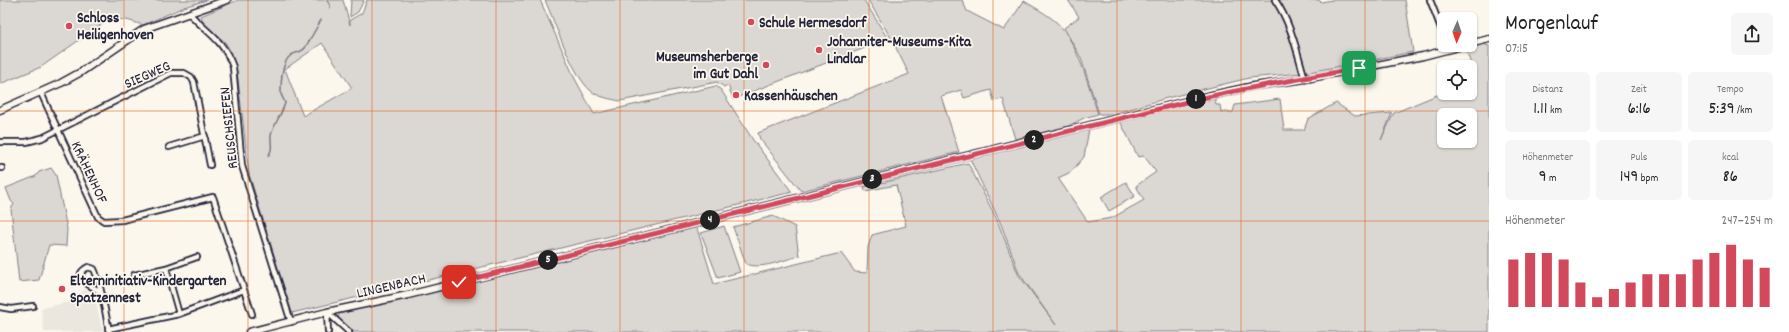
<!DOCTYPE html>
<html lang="de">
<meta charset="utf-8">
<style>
:root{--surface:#fff;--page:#f6f6f6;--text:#222;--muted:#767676;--accent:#d1495b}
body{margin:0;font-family:Dekko,sans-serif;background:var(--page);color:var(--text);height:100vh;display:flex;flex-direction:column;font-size:15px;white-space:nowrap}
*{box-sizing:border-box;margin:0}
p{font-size:13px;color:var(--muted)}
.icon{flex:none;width:22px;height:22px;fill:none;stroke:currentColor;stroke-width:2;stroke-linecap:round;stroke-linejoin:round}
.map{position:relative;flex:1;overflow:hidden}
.panel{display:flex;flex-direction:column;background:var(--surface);width:300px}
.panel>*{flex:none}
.needle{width:26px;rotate:182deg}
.controls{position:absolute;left:1437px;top:12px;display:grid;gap:8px}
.controls a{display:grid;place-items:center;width:40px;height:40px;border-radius:6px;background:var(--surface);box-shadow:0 1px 3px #0004;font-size:20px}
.pin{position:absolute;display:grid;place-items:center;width:34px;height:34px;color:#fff;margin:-17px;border-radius:8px;box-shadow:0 2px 6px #0006}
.km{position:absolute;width:20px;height:20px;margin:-10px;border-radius:50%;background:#222;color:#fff;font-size:11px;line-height:20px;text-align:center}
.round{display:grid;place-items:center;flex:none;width:42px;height:42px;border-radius:6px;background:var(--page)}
.overview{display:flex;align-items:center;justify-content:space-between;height:68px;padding:0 16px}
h1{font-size:22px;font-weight:600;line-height:30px}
.metrics{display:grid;grid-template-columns:repeat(3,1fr);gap:6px;height:68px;padding:4px 16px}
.metrics div{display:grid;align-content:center;border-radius:6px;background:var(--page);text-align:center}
.metrics b{font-size:17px;font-weight:600}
.metrics small{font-size:11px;font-weight:400}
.metrics p{font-size:11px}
.chart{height:112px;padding:8px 16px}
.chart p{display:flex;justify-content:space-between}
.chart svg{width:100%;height:72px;margin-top:4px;stroke:var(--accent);stroke-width:6}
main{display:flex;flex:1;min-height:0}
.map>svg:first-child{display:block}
.built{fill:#ebe7df}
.green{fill:#dbd8d3;stroke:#7e7d87;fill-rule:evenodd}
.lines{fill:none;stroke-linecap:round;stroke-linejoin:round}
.stream{stroke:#787681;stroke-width:1.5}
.street-casing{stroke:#22223b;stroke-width:8}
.secondary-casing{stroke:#22223b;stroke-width:9}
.street{stroke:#fbf7ec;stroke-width:4.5}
.secondary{stroke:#fbf7ec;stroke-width:6}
.route-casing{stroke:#fff;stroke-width:8}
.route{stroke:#d1495b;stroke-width:5}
.grid{fill:none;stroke:#e8590c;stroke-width:1;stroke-opacity:0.55}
.poi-dot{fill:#d1495b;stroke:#fbf7ec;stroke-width:1.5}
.labels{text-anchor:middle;stroke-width:3.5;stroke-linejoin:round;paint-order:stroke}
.poi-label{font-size:15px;font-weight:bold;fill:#22223b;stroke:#fbf7ec;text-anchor:start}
.street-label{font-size:15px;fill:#22223b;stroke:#fbf7ec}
</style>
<main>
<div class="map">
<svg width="1489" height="332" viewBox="0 0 1489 332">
<rect width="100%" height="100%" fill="#fbf7ec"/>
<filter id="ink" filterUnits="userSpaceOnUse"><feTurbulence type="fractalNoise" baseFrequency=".025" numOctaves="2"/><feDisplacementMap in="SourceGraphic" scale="8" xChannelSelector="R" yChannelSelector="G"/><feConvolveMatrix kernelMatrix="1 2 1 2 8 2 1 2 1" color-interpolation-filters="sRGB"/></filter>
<g filter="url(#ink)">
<path class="built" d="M85,289l9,6 9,37h-59l-3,-24 29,-6z"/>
<path class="green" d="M0,0h207l-23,7 -41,18 -16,-5 -18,-1 -68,48 -41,17z
M238,0h105l7,25v-5l12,-7 5,-13h173l35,79 19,35 122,-28 5,4 32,50 39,52 -500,121 -43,-139 -12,-103 -6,-19 -6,-10 -21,-17 -3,-9zM322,43l30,45 -49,28 -18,-47z
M351,0h13l-6,12 -8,5z
M545,0h319l24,39 -155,60 -5,-14 -4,2 -7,-5 -97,19c-9,-2 -22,-4 -29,-10 -18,-15 -36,-68 -46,-91z
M868,0h94l5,11 37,19 20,-29c13,8 29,16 38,27 18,22 27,60 36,86l-14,4 -16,8 -53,13 -12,-40 -9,2 -3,-11 -27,8 -3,-8 -20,6 18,56 -158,39 -41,-52 -2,-6 151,-59 -18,-36z
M1068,0h206l9,13 19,60 -53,5 -82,20 -54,16h-14l-18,-56 -17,-30 15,-11z
M1276,0h43l2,2 11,-2h73l8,52 -109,21 -7,-23z
M1480,43l9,3v286h-1138l-13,-13 1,-5 357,-89 18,59 127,-31 14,19 12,1 1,-26 4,-12 34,-9 -10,-41 -31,6 -1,-4 104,-24 29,57 21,54 38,51 -37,-52 -18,-49 -31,-65 119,-30 -5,28 -13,15 -13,6 30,44 24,-4 32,-18 -8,-14 20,-14 -12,-16 -6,1 -18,-36 94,-24 2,8h4l1,7h12l2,-7 45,-6 4,31h20l4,-11 28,-16 19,13 37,-3 -11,27 13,-27 50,-21 26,1v-22l3,-2 -8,-21zM1444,115h26v26h-26z
M51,168l5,7 2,10 9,44 -1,17 -17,-1 -10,35 -20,2 -8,-73 3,-5 -3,-3 -5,-13 30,-12 3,-4z
M1126,182l9,14 -26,15 -8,-14z
M773,216l22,11 4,29c-16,4 -38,14 -53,8l-13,-37z
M724,226l16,46 -22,6 -17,-45z"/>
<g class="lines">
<path class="stream" d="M327,0l3,5v3
M268,156c6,-7 2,-14 3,-21 3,-11 11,-21 14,-32 -1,-3 -3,-6 -4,-9 0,-11 0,-31 10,-39 5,-3 10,-2 14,-7l16,-28"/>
<g class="street-casing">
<path id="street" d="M1275,0c16,23 22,52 30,79
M1430,0l11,28 3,12
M189,13c19,21 34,26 44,54l9,99 49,156
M41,93l57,124 6,4 18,-1 91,-23 31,93 -65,24 -71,15
M0,142h26l16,-4 129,-65h13l7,4 3,5 16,83
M169,147l36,-11
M0,168h2
M166,268l13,46
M134,275l32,-7 31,-11
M244,290l8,24
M101,293c-7,-7 -33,-15 -13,-26l6,2c7,14 12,46 15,63
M0,307l11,2 22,-3
M327,312l22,20
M327,312l1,20"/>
</g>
<g class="secondary-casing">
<path id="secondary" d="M0,110l61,-27 20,-11 63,-43 83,-29
M249,332l78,-20 81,-17 795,-198 51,-11 51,-7 118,-23 66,-17"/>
</g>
<use href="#street" class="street"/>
<use href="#secondary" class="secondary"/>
</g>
</g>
<g class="lines" filter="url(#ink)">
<g class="route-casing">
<path id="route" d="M459,282l744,-184c52,-12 104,-20 156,-30"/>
</g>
<use href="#route" class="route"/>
</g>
<path class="grid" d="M124,0v332M248,0v332M372,0v332M496,0v332M620,0v332M744,0v332M869,0v332M993,0v332M1117,0v332M1241,0v332M1365,0v332M0,111h1489M0,221h1489"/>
<g class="poi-dot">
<circle cx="751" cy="22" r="4"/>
<circle cx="69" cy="26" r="4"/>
<circle cx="819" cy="50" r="4"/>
<circle cx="766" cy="65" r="4"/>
<circle cx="736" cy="95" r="4"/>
<circle cx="62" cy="289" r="4"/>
</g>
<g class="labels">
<g class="poi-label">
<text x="77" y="22">Schloss<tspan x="77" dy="17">Heiligenhoven</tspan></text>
<text x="759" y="27">Schule Hermesdorf</text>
<text x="827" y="46">Johanniter-Museums-Kita<tspan x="827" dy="17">Lindlar</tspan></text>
<text x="758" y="61" text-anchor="end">Museumsherberge<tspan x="758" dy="17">im Gut Dahl</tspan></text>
<text x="744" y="100">Kassenhäuschen</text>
<text x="70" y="285">Elterninitiativ-Kindergarten<tspan x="70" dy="17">Spatzennest</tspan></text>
</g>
<g class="street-label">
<text transform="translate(147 74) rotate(-24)" y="5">SIEGWEG</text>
<text transform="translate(228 128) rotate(-96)" y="5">REUSCHSIEFEN</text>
<text transform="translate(90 172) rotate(65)" y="5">KRÄHENHOF</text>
<text transform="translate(391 285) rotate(-13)" y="5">LINGENBACH</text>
</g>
</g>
</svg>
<div class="controls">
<a><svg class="needle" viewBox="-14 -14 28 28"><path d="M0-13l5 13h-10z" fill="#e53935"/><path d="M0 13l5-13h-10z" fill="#767676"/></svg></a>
<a><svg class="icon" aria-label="locate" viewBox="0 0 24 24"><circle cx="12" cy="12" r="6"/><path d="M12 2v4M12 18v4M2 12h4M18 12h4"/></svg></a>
<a><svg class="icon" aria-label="layers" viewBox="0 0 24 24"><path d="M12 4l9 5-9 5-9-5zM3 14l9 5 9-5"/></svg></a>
</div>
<div class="pin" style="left:1359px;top:68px;background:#1e9e55"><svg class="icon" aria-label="arrive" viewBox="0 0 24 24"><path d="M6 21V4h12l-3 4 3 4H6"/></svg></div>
<div class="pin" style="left:459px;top:282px;background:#d93025"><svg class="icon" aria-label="check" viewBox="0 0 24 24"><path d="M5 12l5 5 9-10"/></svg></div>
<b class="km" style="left:1196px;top:99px">1</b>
<b class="km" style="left:1034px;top:140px">2</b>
<b class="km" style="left:872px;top:179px">3</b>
<b class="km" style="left:710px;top:220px">4</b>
<b class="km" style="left:548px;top:260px">5</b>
</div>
<section class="panel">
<div class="overview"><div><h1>Morgenlauf</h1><p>07:15</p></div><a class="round"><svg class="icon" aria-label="share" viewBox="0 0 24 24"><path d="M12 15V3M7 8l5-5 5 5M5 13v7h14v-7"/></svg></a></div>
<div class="metrics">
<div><p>Distanz</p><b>1.11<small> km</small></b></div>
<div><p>Zeit</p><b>6:16</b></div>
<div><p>Tempo</p><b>5:39<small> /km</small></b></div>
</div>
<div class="metrics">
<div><p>Höhenmeter</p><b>9<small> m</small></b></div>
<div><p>Puls</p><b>149<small> bpm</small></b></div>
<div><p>kcal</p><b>86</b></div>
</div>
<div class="chart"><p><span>Höhenmeter</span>247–254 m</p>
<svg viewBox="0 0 160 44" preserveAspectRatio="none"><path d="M5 44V15M15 44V11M25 44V11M35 44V15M45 44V29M55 44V38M65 44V33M75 44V29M85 44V24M95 44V24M105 44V24M115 44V15M125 44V11M135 44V6M145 44V15M155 44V20"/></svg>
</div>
</section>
</main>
